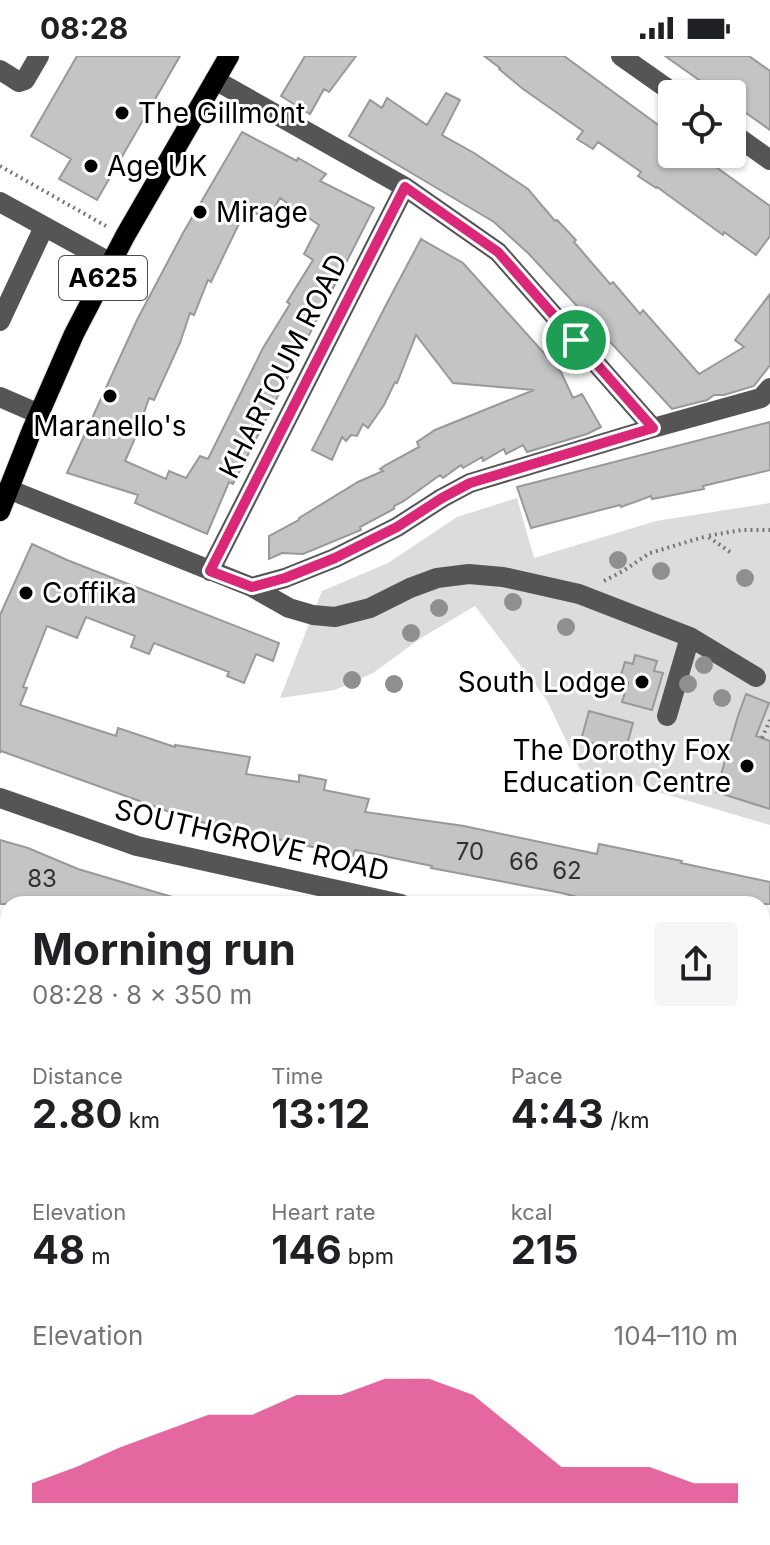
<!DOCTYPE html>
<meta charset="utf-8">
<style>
:root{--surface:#fff;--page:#f6f6f6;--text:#202124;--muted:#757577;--accent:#db2777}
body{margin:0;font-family:Inter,sans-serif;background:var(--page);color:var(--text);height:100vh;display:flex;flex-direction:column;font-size:30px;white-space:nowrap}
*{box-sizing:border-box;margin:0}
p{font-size:26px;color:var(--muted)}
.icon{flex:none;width:44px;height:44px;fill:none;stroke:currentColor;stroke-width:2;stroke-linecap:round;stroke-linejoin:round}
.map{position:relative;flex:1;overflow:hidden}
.drawer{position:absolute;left:0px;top:840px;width:770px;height:650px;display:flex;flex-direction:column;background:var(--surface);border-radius:24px 24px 0 0;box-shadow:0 2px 6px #0004}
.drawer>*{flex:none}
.fabs{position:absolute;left:658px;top:24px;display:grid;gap:16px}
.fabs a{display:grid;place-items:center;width:88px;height:88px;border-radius:8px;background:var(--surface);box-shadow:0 2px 6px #0004;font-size:40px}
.pin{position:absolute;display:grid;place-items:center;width:68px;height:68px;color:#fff;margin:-34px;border:4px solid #fff;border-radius:50%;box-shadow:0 2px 8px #0007}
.round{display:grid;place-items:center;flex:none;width:84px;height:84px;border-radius:8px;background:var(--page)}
.headline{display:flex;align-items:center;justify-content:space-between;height:136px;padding:0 32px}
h1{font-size:44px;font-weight:700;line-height:60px}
.stats{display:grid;grid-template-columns:repeat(3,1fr);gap:12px;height:136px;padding:8px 32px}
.stats div{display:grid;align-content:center}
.stats b{font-size:40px;font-weight:700}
.stats small{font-size:22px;font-weight:400}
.stats p{font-size:22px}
.chart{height:224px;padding:16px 32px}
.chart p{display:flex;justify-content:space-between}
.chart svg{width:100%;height:144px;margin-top:8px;fill:var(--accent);opacity:.7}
.status{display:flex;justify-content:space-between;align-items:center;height:56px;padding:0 40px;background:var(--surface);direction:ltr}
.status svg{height:22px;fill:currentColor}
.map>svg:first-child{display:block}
.green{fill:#dcdcdc}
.building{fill:#c4c4c4;stroke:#999;stroke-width:2;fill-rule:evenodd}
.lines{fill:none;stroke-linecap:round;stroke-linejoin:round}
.major-casing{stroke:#dbdbdb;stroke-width:22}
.path{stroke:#777;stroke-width:4;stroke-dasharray:2 4;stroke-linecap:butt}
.minor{stroke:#555;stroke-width:20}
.major{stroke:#000;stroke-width:20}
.tree{fill:#8f8f8f}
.route-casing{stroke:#fff;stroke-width:16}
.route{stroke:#db2777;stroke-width:10}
.poi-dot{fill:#000;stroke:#fff;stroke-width:3}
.labels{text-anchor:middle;stroke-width:6;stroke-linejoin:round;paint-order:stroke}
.number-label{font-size:24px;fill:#313131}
.shield{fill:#fff;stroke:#4c4c4c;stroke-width:2}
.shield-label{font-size:26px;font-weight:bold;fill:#000}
.poi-label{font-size:28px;fill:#000;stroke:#fff;text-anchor:start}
.street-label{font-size:28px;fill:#000;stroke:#fff}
</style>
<div class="status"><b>08:28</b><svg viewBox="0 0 49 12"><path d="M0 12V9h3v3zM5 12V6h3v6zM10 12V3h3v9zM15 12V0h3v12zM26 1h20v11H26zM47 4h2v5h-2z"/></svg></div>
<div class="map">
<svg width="770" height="1489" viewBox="0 0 770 1489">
<rect width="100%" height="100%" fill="#fff"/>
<path class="green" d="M517,442l17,60 122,-37 114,-18v322l-190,-56 -34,-70 -71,-93 -54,32 -48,35 -38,17 -55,8 42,-107 66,-28 69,-46z
M129,1482h117l-4,7h-122z"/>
<path class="building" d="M77,0h103l-83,144 -38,-21 12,-20 -40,-23z
M305,0h51l-27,36 -5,-3 -14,25 -29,-18z
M484,0h80l108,79v19h26l72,52v30l-14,19 -32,-23 -1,3 -66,-48 -1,1 -18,-12 3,-4 -43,-30 -5,7 -16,-10 6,-8 -60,-42 -24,-20 1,-1z
M665,0h84l21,15v59l-38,-27v-9h-13z
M446,37l14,7 -18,35 32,18 54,36 27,32 2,-1 19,20 -2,2 36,42 3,-2 27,32 3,-4 56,64 45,-27 -9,-7 35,-46v71l-16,21 -30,9h-10l-7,5 -35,9 -143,-155 -35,-32 -145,-86 21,-36 12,8 5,-10 40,27z
M242,76l55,29 1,-3 28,16 -6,7 54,27 -141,276 -4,-2 -22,52 -72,-31 3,-8 -71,-22 70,-153 46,-87zM280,142l39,27 -15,29 9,6 -26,42 3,2 -27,44 -55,111 -8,-3 -14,22 -17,-7 -3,8 -41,-18 11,-25 13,-38 5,2 26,-57 10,-30 4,2 14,-35 3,2 35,-73 22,10z
M421,183l42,24 98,109 12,26 9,-4 19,33 -14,7 -60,18 -4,-7 -17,9 -2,-5 -21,12 -1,-4 -19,11 -2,-3 -18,13 -3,-3 -36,26 -10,5v3l-34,18 1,3 -58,24 -21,-1 -13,6v-23l30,-16v-2l59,-36 25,-11 -3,-2 4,-3 35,-19 -2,-5 18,-12 99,-40 -81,-7 -37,-48 -19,48 -2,-1 -11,23 -16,23 -5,-4 -6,12 -6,-1 -5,6 -4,-4 -10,23 -20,-10 74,-145z
M770,366v48l-67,16 1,3 -52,10 -1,-3 -30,11 -1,-2 -89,23 -14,-41z
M32,488l35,16 212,83 -6,18 -17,-7 -12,29 -17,-7 2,-4 -75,-29 -5,11 -18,-7 4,-11 -49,-19 -9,21 -30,-12 -24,61 4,1 -7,17 96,31 2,-8 57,19v-2l75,12 -4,17 53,8v-7l27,5 -2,10 45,9 -4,13 99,14 133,28 2,-10 83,17 -1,2 89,19v22h-167l-41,-11 -131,-25 1,-2 -77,-16 -2,6 -161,-36 -191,-69 -1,2v-138z
M635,599l22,6 -3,10 9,2 -11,37 -30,-8 6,-19 -9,-2 6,-19 8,2z
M746,638l23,9 -13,33 14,5v68l-54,-17 22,-76z
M589,655l44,12 -8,29 -44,-12z
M0,784l28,8 50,21 101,30 -1,5h-178z"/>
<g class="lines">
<g class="major-casing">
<path id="major" d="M0,455l32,-81 42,-96 51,-98 104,-180"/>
</g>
<path class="path" d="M0,110l106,60
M730,496l-23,-16 35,-6h28
M604,525l19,-10 27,-18 57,-17
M762,682l8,-18"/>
<path class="minor" d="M621,0l54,38
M0,14l19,12 6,-2 14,-24
M215,24l190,107 93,65 155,176
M732,77l38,27
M0,146l111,61
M0,265l44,-94
M0,341l39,17
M8,433l244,98 37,21 24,7 22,2 35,-9 40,-20 27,-10 32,-4 34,3 76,17 111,43 66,40
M210,515l195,-384
M252,531l33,-9 50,-20 62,-31 45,-29 28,-15 183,-55 108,-30 9,-10
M667,660l23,-79
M0,742l137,48 264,58
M762,926l8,1
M0,974l8,-2
M0,1080l8,4
M762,1230h8
M762,1462l8,4
M625,1489l3,-7
M652,1489l4,-7"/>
<use href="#major" class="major"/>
</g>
<g class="tree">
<circle cx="618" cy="504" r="9"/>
<circle cx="661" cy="515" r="9"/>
<circle cx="745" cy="522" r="9"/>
<circle cx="513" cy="546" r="9"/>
<circle cx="439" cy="552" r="9"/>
<circle cx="566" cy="571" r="9"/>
<circle cx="411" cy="577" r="9"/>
<circle cx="704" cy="609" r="9"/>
<circle cx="352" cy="624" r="9"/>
<circle cx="394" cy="628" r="9"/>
<circle cx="688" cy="628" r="9"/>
<circle cx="722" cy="642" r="9"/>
</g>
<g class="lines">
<g class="route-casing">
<path id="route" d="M405,131l93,65 155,176 -183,55 -28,15 -45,29 -62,31 -50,20 -33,9 -42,-16z"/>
</g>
<use href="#route" class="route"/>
</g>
<g class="poi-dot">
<circle cx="122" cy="57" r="8"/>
<circle cx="91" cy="110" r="8"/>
<circle cx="200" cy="156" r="8"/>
<circle cx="110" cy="340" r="8"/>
<circle cx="26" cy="537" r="8"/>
<circle cx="642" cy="626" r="8"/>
<circle cx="747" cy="710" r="8"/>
</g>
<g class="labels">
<g class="number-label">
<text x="470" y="804">70</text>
<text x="524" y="814">66</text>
<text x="567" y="823">62</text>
<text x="42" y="831">83</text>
</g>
<rect class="shield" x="59" y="200" width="88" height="44" rx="6"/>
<g class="shield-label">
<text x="103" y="231">A625</text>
</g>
<g class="poi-label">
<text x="138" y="67">The Gillmont</text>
<text x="107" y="120">Age UK</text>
<text x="216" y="166">Mirage</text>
<text x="110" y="380" text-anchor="middle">Maranello's</text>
<text x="42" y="547">Coffika</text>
<text x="626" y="636" text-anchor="end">South Lodge</text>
<text x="731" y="704" text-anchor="end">The Dorothy Fox<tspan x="731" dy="32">Education Centre</tspan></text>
</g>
<g class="street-label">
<text transform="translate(283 310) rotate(-63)" y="10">KHARTOUM ROAD</text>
<text transform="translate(252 784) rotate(13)" y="10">SOUTHGROVE ROAD</text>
</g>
</g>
</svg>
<div class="fabs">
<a><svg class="icon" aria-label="locate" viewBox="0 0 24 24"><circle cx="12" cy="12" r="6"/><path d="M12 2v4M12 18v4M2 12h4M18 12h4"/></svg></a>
</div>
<div class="pin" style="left:576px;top:284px;background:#1e9e55"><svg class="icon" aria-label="arrive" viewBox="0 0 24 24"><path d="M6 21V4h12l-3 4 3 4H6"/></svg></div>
<section class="drawer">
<div class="headline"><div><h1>Morning run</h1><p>08:28 · 8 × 350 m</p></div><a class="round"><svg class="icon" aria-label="share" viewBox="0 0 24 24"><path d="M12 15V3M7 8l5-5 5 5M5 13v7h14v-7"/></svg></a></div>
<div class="stats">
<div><p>Distance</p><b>2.80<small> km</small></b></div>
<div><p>Time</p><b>13:12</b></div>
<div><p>Pace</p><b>4:43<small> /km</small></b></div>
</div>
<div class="stats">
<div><p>Elevation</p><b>48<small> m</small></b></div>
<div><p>Heart rate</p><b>146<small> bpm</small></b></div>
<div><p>kcal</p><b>215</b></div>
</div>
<div class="chart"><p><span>Elevation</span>104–110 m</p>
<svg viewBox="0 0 160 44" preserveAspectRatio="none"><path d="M0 44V38L10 33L20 27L30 22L40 17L50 17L60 11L70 11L80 6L90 6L100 11L110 22L120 33L130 33L140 33L150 38L160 38V44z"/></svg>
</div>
</section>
</div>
